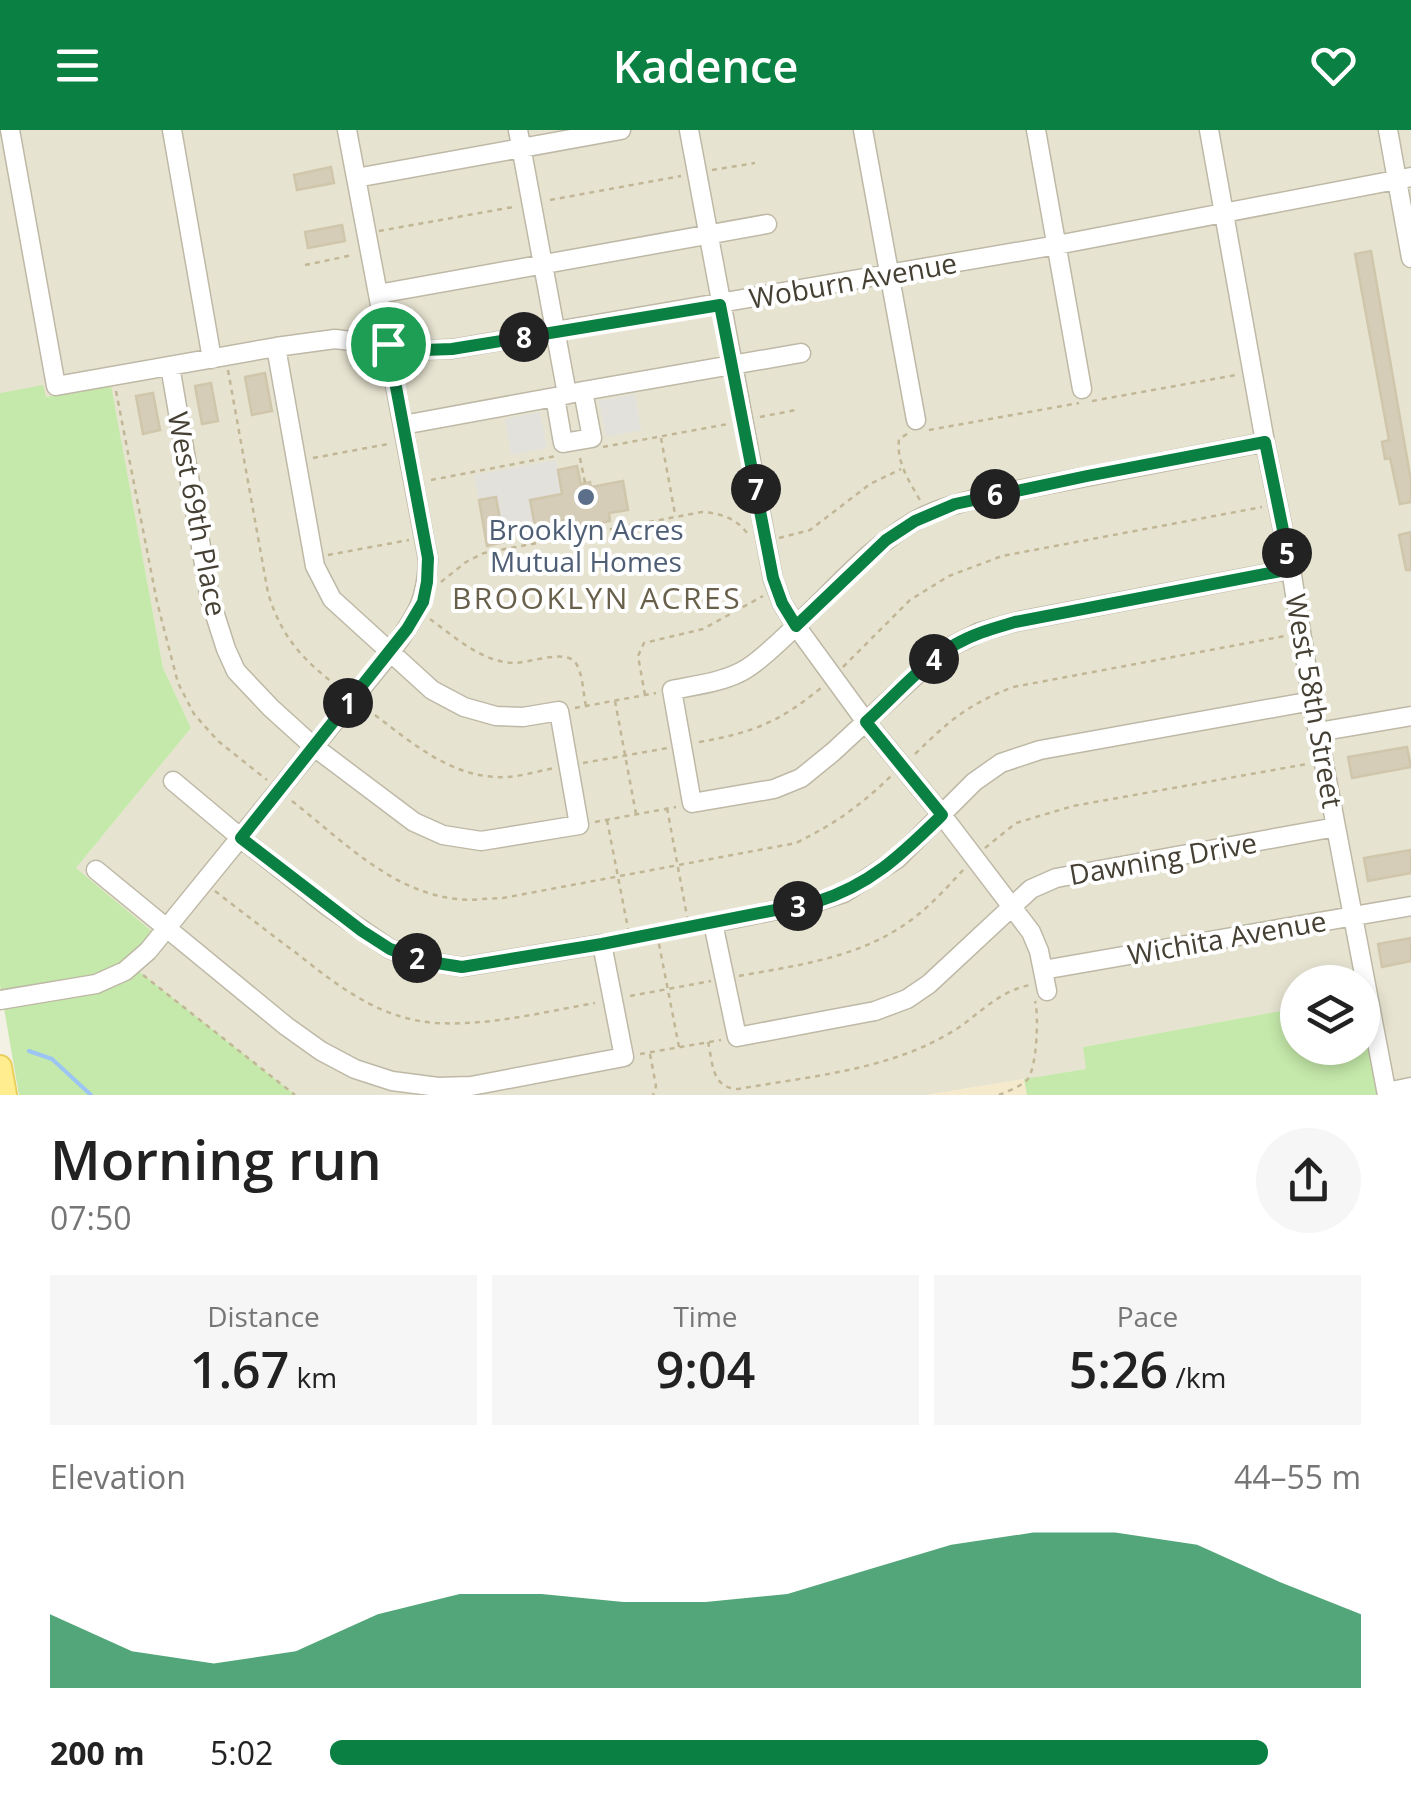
<!DOCTYPE html>
<meta charset="utf-8">
<style>
:root{--surface:#fff;--page:#f6f6f6;--text:#222;--muted:#767676;--accent:#0b8043}
body{margin:0;font-family:"Open Sans",sans-serif;background:var(--page);color:var(--text);height:100vh;display:flex;flex-direction:column;font-size:38px;white-space:nowrap}
*{box-sizing:border-box;margin:0}
p{font-size:32px;color:var(--muted)}
.icon{flex:none;width:55px;height:55px;fill:none;stroke:currentColor;stroke-width:2;stroke-linecap:round;stroke-linejoin:round}
.map{position:relative;height:965px;overflow:hidden}
.side{display:flex;flex-direction:column;background:var(--surface);flex:1}
.side>*{flex:none}
.controls{position:absolute;left:1280px;top:835px;display:grid;gap:20px}
.controls a{display:grid;place-items:center;width:100px;height:100px;border-radius:50%;background:var(--surface);box-shadow:0 5px 15px #0003;font-size:50px}
.pin{position:absolute;display:grid;place-items:center;width:85px;height:85px;color:#fff;margin:-42px;border:5px solid #fff;border-radius:50%;box-shadow:0 2px 10px #0007}
.km{position:absolute;width:50px;height:50px;margin:-25px;border-radius:50%;background:#222;color:#fff;font-size:28px;line-height:50px;text-align:center}
.round{display:grid;place-items:center;flex:none;width:105px;height:105px;border-radius:52px;background:var(--page)}
.overview{display:flex;align-items:center;justify-content:space-between;height:170px;padding:0 50px}
h1{font-size:55px;font-weight:600;line-height:75px}
.metrics{display:grid;grid-template-columns:repeat(3,1fr);gap:15px;height:170px;padding:10px 50px}
.metrics div{display:grid;align-content:center;border-radius:0px;background:var(--page);text-align:center}
.metrics b{font-size:50px;font-weight:600}
.metrics small{font-size:28px;font-weight:400}
.metrics p{font-size:28px}
.chart{height:280px;padding:20px 50px}
.chart p{display:flex;justify-content:space-between}
.chart svg{width:100%;height:180px;margin-top:10px;fill:var(--accent);opacity:.7}
ul{padding:0 50px;list-style:none;font-size:32px}
li{display:grid;grid-template-columns:160px 120px 1fr;align-items:center;height:75px}
li i{height:25px;border-radius:12px;background:var(--accent)}
header{display:flex;justify-content:space-between;align-items:center;height:130px;padding:0 50px;background:var(--accent);color:#fff;font-size:45px;font-weight:600}
.map>svg:first-child{display:block}
.residential{fill:#e7e3d1}
.commercial{fill:#f6eacd}
.green{fill:#c5e9aa}
.parking{fill:#e3e1dc}
.lines{fill:none;stroke-linecap:round;stroke-linejoin:round}
.stream{stroke:#9cc5f3;stroke-width:4}
.building{fill:#d5cdb8;stroke:#d0c6ab;stroke-width:2.5}
.minor-casing{stroke:#beb9a6;stroke-width:21}
.major-casing{stroke:#e9cf5b;stroke-width:26}
.path{stroke:#c1b796;stroke-width:2.5;stroke-dasharray:5 5;stroke-linecap:butt}
.minor{stroke:#fff;stroke-width:18}
.major{stroke:#ffed90;stroke-width:22}
.route-casing{stroke:#fff;stroke-width:20}
.route{stroke:#0b8043;stroke-width:12}
.service-dot{fill:#5c6f8a;stroke:#fff;stroke-width:4}
.labels{text-anchor:middle;stroke-width:8;stroke-linejoin:round;paint-order:stroke}
.street-label{font-size:28px;fill:#454033;stroke:#fff}
.service-label{font-size:28px;fill:#4e5e75;stroke:#fff}
.neighbourhood-label{font-size:30px;letter-spacing:2.5px;fill:#68604a;stroke:#fff}
</style>
<header><svg class="icon" aria-label="menu" viewBox="0 0 24 24"><path d="M4 6h16M4 12h16M4 18h16"/></svg>Kadence<svg class="icon" aria-label="heart" viewBox="0 0 24 24"><path d="M12 20l-8-8c-3-5 5-10 8-4 3-6 11-1 8 4z"/></svg></header>
<div class="map">
<svg width="1411" height="965" viewBox="0 0 1411 965">
<rect width="100%" height="100%" fill="#f3f0e4"/>
<path class="residential" d="M0,0h1411v965h-15l-18,-101 -15,2 -1,-14h-64l-1,26 -214,39 4,22 -161,26h-631l-170,-135 29,-27 -78,-65 115,-140 -28,-60 -52,-282 -66,11 -3,-11 -42,7z"/>
<path class="commercial" d="M1024,949l3,16h-101z"/>
<path class="green" d="M43,255l3,12 65,-12 52,283 28,60 -115,140 78,65 -28,28 169,134h-276l-19,-110v-592z
M1363,866l17,99h-353l-3,-16 62,-10 -3,-22 214,-39 1,40h64z"/>
<path class="parking" d="M635,264l6,36 -35,7 -7,-36z
M540,282l7,36 -36,7 -6,-36z
M556,330l6,34 -27,32 -33,5 -6,-34 -17,3 -5,-25z"/>
<g class="lines">
<path class="stream" d="M29,921l23,8 39,36"/>
</g>
<path class="building" d="M331,37l3,16 -37,7 -3,-15z
M342,95l3,16 -37,7 -3,-16z
M1371,121l40,230v21l-11,2 -10,-46 -5,1 -3,-17 7,-2 -34,-186z
M265,243l7,38 -20,4 -7,-38z
M211,253l7,38 -16,3 -7,-38z
M153,263l7,37 -17,4 -7,-38z
M577,336l4,18 9,-2 1,5 32,-6 5,29 -19,3 1,8 -38,7 -1,-9 -36,7 -5,-26 32,-6 -4,-24z
M496,367l8,45 -17,4 -8,-46z
M1411,402v38h-5l-7,-35z
M1407,617l4,20 -59,11 -4,-21z
M1411,720v23l-43,8 -4,-23z
M1411,808v23l-29,6 -4,-23z"/>
<g class="lines">
<g class="minor-casing">
<path id="minor" d="M10,0l46,256 220,-39 59,-8 88,11 29,-1 605,-104 354,-68
M172,0l40,229
M518,0l49,264
M689,0l84,449 9,24 14,23 70,96 76,93 89,117 8,19 8,40
M863,0l53,290
M1036,0l46,259
M1209,0l56,312 26,127 21,132 75,394
M1388,0l23,128
M356,48l265,-48
M378,164l389,-70
M170,236l40,233 16,50 10,22 35,37 42,38 101,76 29,13 38,6 98,-16 -20,-114 -36,6 -27,-1 -32,-9 -32,-17 -100,-91 -17,-33 -39,-219
M583,261l218,-38
M583,261l9,47 -29,5 -8,-46z
M403,295l152,-28
M1265,312l-272,53c-28,6 -56,13 -80,27 -40,24 -71,59 -104,91 -15,15 -46,46 -63,56 -21,13 -50,16 -74,21l20,113 82,-14 27,-11 32,-26 95,-88 26,-19 26,-13 35,-10 276,-53
M1312,571l-272,49 -39,13 -27,19 -77,77 -53,34 -28,9 -103,21 24,114 138,-26 32,-12 22,-15 102,-95 25,-11 280,-51
M1318,602l93,-16
M96,740l190,156 35,25 34,18 37,12 46,6 33,-1 153,-29 -22,-113 -140,23 -37,-6 -35,-12 -64,-44 -85,-67 -68,-57
M1043,840l368,-64
M0,870l96,-16 29,-13 23,-20 243,-299c24,-35 36,-49 37,-93l-81,-429
M1387,962l24,-5"/>
</g>
<g class="major-casing">
<path id="major" d="M0,937l5,28"/>
</g>
<path class="path" d="M712,40l43,-7
M550,70l131,-24
M379,101l134,-24
M305,135l48,-10
M228,240l40,223c14,46 36,68 74,97
M116,261l41,211 21,81 16,31 24,27 49,39
M1092,271l144,-26
M760,287l36,-7
M929,300l150,-27
M907,304l-8,5c-3,24 11,43 22,63
M661,308l14,76
M603,317l125,-23
M313,328l75,-14
M580,328l5,25
M431,350l125,-24
M779,408l31,-8 60,-46 31,-15
M328,425l81,-15
M441,452l25,-20 18,-9 218,-41c18,1 34,6 45,21
M430,489c25,18 50,42 83,44 16,0 50,-13 61,-2 9,9 9,33 12,45
M843,537l67,-67 39,-24 53,-20 260,-49
M645,565l-7,-39 6,-13 59,-14 60,-33
M615,571l21,113
M575,578l81,-15
M367,579c42,31 84,71 140,68 15,-1 32,-6 47,-9
M699,612c53,-9 81,-20 123,-55
M915,624c35,-34 52,-49 98,-67l272,-51
M583,633l85,-15
M292,671c50,39 99,91 165,98 15,2 31,-1 46,-1l293,-55c40,-20 64,-37 96,-68
M667,678l22,119
M607,690l23,119
M595,692l81,-15
M985,718l31,-25 57,-17 234,-42
M215,761c27,21 53,41 80,61 43,34 84,67 141,71 54,3 107,-11 159,-20
M657,804l22,113
M618,811l81,-16
M143,845l152,120
M739,846c65,-12 128,-19 181,-63 16,-13 30,-29 44,-44
M630,866l81,-15
M708,912c5,21 3,46 30,47 62,-11 129,-17 187,-43 13,-6 28,-14 40,-23 21,-16 37,-32 65,-38
M640,924l81,-14
M650,924l6,32 -3,9
M999,965c9,-4 21,-8 28,-15 10,-11 12,-65 8,-79"/>
<use href="#minor" class="minor"/>
<use href="#major" class="major"/>
</g>
<g class="lines">
<g class="route-casing">
<path id="route" d="M720,175l53,273 9,25 14,23 90,-86 29,-19 40,-17 132,-28 178,-34 26,127 -276,53c-20,6 -40,11 -59,22 -34,19 -61,52 -90,78l76,93c-40,39 -71,70 -126,87l-214,42 -140,23 -38,-6 -34,-12 -28,-18 -121,-93 166,-209 16,-27 4,-20 1,-24 -40,-214 36,6 28,-1z"/>
</g>
<use href="#route" class="route"/>
</g>
<circle class="service-dot" cx="586" cy="367" r="10"/>
<g class="labels">
<g class="street-label">
<text transform="translate(853 151) rotate(-10)" y="10">Woburn Avenue</text>
<text transform="translate(197 384) rotate(79)" y="10">West 69th Place</text>
<text transform="translate(1314 571) rotate(80)" y="10">West 58th Street</text>
<text transform="translate(1163 729) rotate(-10)" y="10">Dawning Drive</text>
<text transform="translate(1227 808) rotate(-10)" y="10">Wichita Avenue</text>
</g>
<g class="service-label">
<text x="586" y="410">Brooklyn Acres<tspan x="586" dy="32">Mutual Homes</tspan></text>
</g>
<g class="neighbourhood-label">
<text x="597" y="479">BROOKLYN ACRES</text>
</g>
</g>
</svg>
<div class="controls">
<a><svg class="icon" aria-label="layers" viewBox="0 0 24 24"><path d="M12 4l9 5-9 5-9-5zM3 14l9 5 9-5"/></svg></a>
</div>
<div class="pin" style="left:388px;top:214px;background:#1e9e55"><svg class="icon" aria-label="arrive" viewBox="0 0 24 24"><path d="M6 21V4h12l-3 4 3 4H6"/></svg></div>
<b class="km" style="left:348px;top:573px">1</b>
<b class="km" style="left:417px;top:828px">2</b>
<b class="km" style="left:798px;top:776px">3</b>
<b class="km" style="left:934px;top:529px">4</b>
<b class="km" style="left:1287px;top:423px">5</b>
<b class="km" style="left:995px;top:364px">6</b>
<b class="km" style="left:756px;top:359px">7</b>
<b class="km" style="left:524px;top:207px">8</b>
</div>
<section class="side">
<div class="overview"><div><h1>Morning run</h1><p>07:50</p></div><a class="round"><svg class="icon" aria-label="share" viewBox="0 0 24 24"><path d="M12 15V3M7 8l5-5 5 5M5 13v7h14v-7"/></svg></a></div>
<div class="metrics">
<div><p>Distance</p><b>1.67<small> km</small></b></div>
<div><p>Time</p><b>9:04</b></div>
<div><p>Pace</p><b>5:26<small> /km</small></b></div>
</div>
<div class="chart"><p><span>Elevation</span>44–55 m</p>
<svg viewBox="0 0 160 44" preserveAspectRatio="none"><path d="M0 44V26L10 35L20 38L30 35L40 26L50 21L60 21L70 23L80 23L90 21L100 15L110 9L120 6L130 6L140 9L150 18L160 26V44z"/></svg>
</div>
<ul>
<li><b>200 m</b>5:02<i style="width:91%"></i></li>
</ul>
</section>
